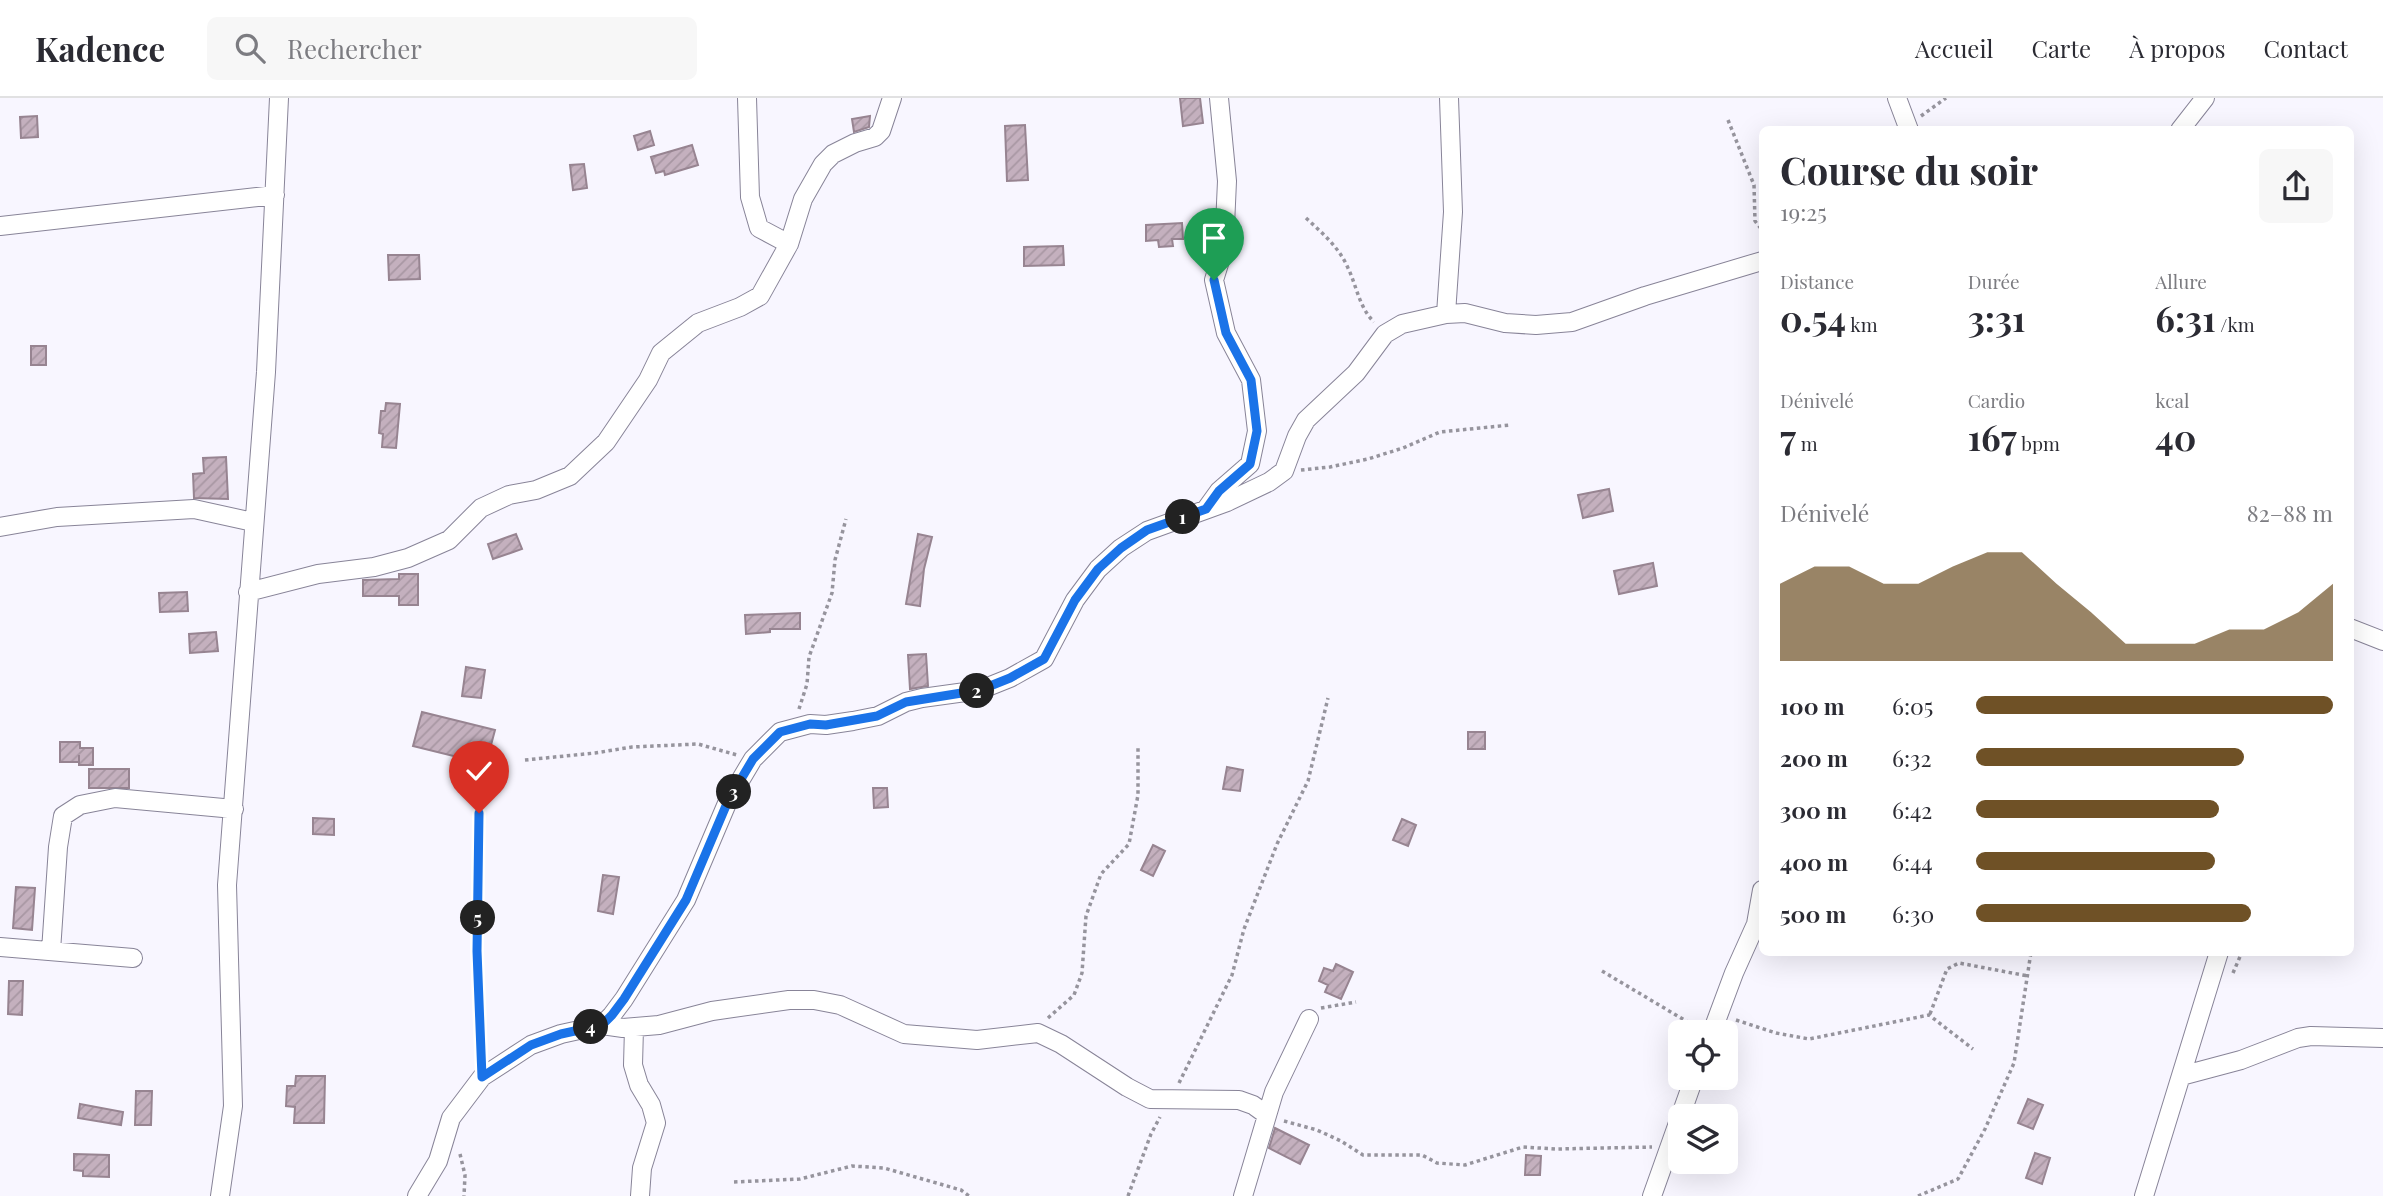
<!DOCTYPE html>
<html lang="fr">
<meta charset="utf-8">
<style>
:root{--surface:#fff;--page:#f7f7f7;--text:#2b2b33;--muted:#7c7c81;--line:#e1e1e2;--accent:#6f5126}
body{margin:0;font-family:"Playfair Display",serif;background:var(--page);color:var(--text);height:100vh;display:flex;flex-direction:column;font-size:26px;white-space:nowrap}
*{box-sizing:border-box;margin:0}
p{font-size:23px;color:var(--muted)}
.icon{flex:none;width:38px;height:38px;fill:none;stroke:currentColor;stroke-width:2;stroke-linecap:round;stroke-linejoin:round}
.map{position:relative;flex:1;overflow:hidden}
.drawer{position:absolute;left:1759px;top:28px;width:595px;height:830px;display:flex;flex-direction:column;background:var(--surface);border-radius:10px;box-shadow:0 7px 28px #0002}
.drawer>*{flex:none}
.tools{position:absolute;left:1668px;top:922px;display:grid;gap:14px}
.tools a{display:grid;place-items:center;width:70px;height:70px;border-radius:10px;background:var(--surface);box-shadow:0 7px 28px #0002;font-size:35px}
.pin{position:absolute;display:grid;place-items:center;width:60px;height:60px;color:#fff;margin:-72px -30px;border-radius:50% 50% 50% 0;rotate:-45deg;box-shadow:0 0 7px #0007}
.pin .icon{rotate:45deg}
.km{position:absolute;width:35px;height:35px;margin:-18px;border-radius:50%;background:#222;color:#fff;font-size:19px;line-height:35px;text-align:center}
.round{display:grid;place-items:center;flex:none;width:74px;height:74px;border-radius:10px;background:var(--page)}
.head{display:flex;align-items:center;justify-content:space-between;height:119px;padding:0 21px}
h1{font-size:38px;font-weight:700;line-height:52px}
.stats{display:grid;grid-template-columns:repeat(3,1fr);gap:10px;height:119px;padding:7px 21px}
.stats div{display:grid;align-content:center}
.stats b{font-size:35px;font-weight:700}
.stats small{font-size:19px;font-weight:400}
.stats p{font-size:19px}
.chart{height:196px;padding:14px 21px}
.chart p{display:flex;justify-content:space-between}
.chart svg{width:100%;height:126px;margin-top:7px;fill:var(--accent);opacity:.7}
ul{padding:0 21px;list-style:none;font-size:23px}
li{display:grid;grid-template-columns:112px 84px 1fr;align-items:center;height:52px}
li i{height:18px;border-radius:9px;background:var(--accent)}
header{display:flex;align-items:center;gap:42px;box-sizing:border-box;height:98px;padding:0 35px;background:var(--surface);border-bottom:2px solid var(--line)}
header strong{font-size:33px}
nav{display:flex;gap:38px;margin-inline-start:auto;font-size:24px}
.search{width:490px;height:63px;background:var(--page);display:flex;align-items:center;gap:18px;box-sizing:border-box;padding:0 24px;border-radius:10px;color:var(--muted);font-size:26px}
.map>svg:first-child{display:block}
.building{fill:url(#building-hatch);stroke:#978491;stroke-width:2}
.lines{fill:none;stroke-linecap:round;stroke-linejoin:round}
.street-casing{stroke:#888498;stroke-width:20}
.path{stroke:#96949d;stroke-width:3.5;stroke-dasharray:3.5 3.5;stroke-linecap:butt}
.street{stroke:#fff;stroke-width:18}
.route-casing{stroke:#fff;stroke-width:14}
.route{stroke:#1a73e8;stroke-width:9}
</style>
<header>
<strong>Kadence</strong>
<div class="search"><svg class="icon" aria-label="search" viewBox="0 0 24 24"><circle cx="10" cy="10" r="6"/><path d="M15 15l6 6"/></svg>Rechercher</div>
<nav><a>Accueil</a><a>Carte</a><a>À propos</a><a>Contact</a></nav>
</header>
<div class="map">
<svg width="2383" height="1098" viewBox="0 0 2383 1098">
<defs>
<pattern id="building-hatch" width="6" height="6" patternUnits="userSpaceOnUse" patternTransform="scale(1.75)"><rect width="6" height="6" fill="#c4b0be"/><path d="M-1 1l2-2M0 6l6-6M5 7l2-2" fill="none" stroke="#a897a3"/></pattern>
</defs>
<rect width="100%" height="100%" fill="#f8f6ff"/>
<path class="building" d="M1180,0h20l3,25 -20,3z
M37,18l1,21 -17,1 -1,-21z
M870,18l-1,11 -15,5 -2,-13z
M1025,27l3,55 -21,1 -2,-55z
M650,33l4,14 -16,5 -4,-14z
M692,47l6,20 -33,10 -1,-4 -8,2 -5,-16z
M584,66l3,24 -14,2 -3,-25z
M1182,125l1,16h-11l1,7 -14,1 -1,-7 -12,1v-16z
M1063,148l1,19 -40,1v-19z
M388,157h31l1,24 -31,1z
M31,248h15v19h-15z
M386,305l14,1 -4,44 -14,-1 1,-13 -4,-1 2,-22h4z
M226,359l2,42 -34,-1 -1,-24 11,-1 -1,-15z
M1609,391l4,22 -30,7 -5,-23z
M516,436l6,15 -29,10 -5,-15z
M918,436l14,3 -8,32 -4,37 -14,-2z
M1653,465l4,23 -38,8 -5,-23z
M399,476h19v31h-19v-9h-36v-16l36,-1z
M187,494l1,19 -28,1 -1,-19z
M800,515v16h-30v3l-24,2 -1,-19z
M216,534l2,19 -28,2 -1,-19z
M926,556l2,32 -18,3 -2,-34z
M466,569l19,3 -4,28 -19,-2z
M422,614l73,18 -9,34 -73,-18z
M1468,634h17v17h-17z
M60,644h20v6h13v17h-14v-10v7h-19z
M1227,669l16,3 -3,21 -17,-2z
M477,670l14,1 -3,26 -14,-1z
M89,671h40v19h-40z
M873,690h14l1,19 -14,1z
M313,720l21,1v16l-21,-1z
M1402,721l14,6 -8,21 -15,-6z
M1153,747l12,6 -12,25 -12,-6z
M603,777l16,2 -6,37 -15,-3z
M16,789l19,1 -3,42 -19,-2z
M1336,866l17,8 -12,27 -16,-7 3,-7 -9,-4 5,-13 9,3z
M9,883h14l-1,34 -14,-1z
M296,978h29l-1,47h-30l1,-16 -9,-1 1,-20h8z
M136,993h16l-1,34h-16z
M2028,1001l15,6 -10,24 -15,-6z
M80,1006l43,8 -2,13 -43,-7z
M1275,1030l34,17 -9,19 -31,-16z
M2035,1055l15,5 -8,26 -16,-6z
M74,1056l35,1v22l-26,-1v-5l-9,-1z
M1526,1057l15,1 -1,19h-15z"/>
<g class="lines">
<g class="street-casing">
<path id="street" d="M747,0l3,99 9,31 30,16
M1897,0l12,32
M2180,32l25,-32
M0,128l275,-31
M1446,216l7,-102 -4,-114
M1206,411l13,-18 31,-27 7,-33 -6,-51 -25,-47 -12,-53 10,-32 3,-67 -8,-83
M0,429l57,-10 137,-8 59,13
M248,494l70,-18 56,-7 34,-9 41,-18 32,-32 28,-13 27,-5 34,-14 36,-34 42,-62 13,-27 37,-30 42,-16 20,-11 29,-52 14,-45 20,-35 10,-10 22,-11 20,-6 6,-6 11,-33
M2350,530l33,13
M0,849l133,11
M51,853l7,-104 5,-31 17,-11 35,-7 119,11
M602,927l21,3 36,-3 53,-14 77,-11h25l26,5 64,29 73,6 61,-7 23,11 66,43 23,12 89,1 14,5 14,10
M634,930l-1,37 6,20 12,20 5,18 -14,45 -2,28
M1712,934l22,-59 22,-49 6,-34
M2181,978l60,-16 57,-22 13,-2 72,2
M220,1098l13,-90 -6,-221 39,-513 13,-274
M417,1098l21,-35 13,-43 31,-41 49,-32 30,-11 41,-9 10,-10 12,-16 62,-99 42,-99 25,-42 27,-27 30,-8 16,1 27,-4 25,-5 28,-14 16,-4 58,-8 30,-12 34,-19 31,-59 23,-31 23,-21 26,-17 80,-29 42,-20 15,-11 13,-35 9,-16 50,-47 29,-39 17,-10 44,-10 19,-1 40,10 31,2 36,-3 73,-26 117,-35
M1243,1098l31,-104 35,-73
M1652,1098l42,-118
M2144,1098l75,-244"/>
</g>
<path class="path" d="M1921,18l25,-18
M1728,22l26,65 1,36 7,9
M1306,120c16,15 33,29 42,50 9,19 11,39 26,54
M1301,372l29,-3 38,-8 35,-11 37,-16 70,-7
M799,611l8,-25 2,-27 23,-64 3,-33 11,-41
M525,662l70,-7 37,-6 66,-3 39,11
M479,715l-2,138 4,106
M1602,873l94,56
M2233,875l9,-21
M1321,910l35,-6
M1930,916l17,-45 12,-6 69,13
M1048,920l26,-23 8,-22 4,-57 15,-42 28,-30 9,-49v-50
M1736,922l40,13 33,6 120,-24 44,34
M1179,985l53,-108 12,-46 33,-85 31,-63 20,-83
M1284,1023l33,9 24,11 22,14h59l15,8 28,2 58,-18 33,2 96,-2
M460,1056l5,21 -1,21
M734,1084l66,-3 52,-13 32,2 77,22 8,6
M1128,1098l23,-62 9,-17
M1918,1098l40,-17 27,-50 29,-66 17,-111"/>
<use href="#street" class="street"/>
</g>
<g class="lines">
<g class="route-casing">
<path id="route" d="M479,715l-2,138 5,126 49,-32 30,-11 41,-9 10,-10 12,-16 62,-99 42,-99 25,-42 27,-27 30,-8 16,1 51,-9 29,-14 74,-12 30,-12 34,-19 31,-59 23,-31 23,-21 26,-18 59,-21 13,-18 31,-27 7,-33 -6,-51 -25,-47 -12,-53"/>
</g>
<use href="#route" class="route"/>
</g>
</svg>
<div class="tools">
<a><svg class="icon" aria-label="locate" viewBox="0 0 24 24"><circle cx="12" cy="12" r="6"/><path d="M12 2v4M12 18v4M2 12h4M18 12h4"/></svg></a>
<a><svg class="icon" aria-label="layers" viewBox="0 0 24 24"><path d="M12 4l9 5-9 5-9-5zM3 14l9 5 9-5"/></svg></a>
</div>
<div class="pin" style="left:1214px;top:182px;background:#1e9e55"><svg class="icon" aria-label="arrive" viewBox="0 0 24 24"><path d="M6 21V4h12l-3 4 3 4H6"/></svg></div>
<div class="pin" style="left:479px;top:715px;background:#d93025"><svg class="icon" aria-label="check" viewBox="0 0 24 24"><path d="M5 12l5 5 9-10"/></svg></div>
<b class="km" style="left:1183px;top:419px">1</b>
<b class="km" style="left:977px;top:593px">2</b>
<b class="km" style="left:734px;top:694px">3</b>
<b class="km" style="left:591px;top:929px">4</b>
<b class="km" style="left:478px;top:820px">5</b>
<section class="drawer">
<div class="head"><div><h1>Course du soir</h1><p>19:25</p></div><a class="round"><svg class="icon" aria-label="share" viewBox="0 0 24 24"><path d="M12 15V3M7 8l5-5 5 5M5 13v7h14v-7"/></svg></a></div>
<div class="stats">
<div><p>Distance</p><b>0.54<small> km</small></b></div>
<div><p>Durée</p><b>3:31</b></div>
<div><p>Allure</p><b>6:31<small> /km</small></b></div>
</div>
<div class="stats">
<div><p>Dénivelé</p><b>7<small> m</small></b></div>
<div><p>Cardio</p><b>167<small> bpm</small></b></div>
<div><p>kcal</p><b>40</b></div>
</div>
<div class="chart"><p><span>Dénivelé</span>82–88 m</p>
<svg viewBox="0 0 160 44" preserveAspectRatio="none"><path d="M0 44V17L10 11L20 11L30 17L40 17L50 11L60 6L70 6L80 17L90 27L100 38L110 38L120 38L130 33L140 33L150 27L160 17V44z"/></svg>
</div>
<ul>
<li><b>100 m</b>6:05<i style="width:100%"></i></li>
<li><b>200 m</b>6:32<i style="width:75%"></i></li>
<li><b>300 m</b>6:42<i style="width:68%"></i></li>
<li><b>400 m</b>6:44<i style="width:67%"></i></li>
<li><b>500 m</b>6:30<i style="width:77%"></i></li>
</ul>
</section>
</div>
